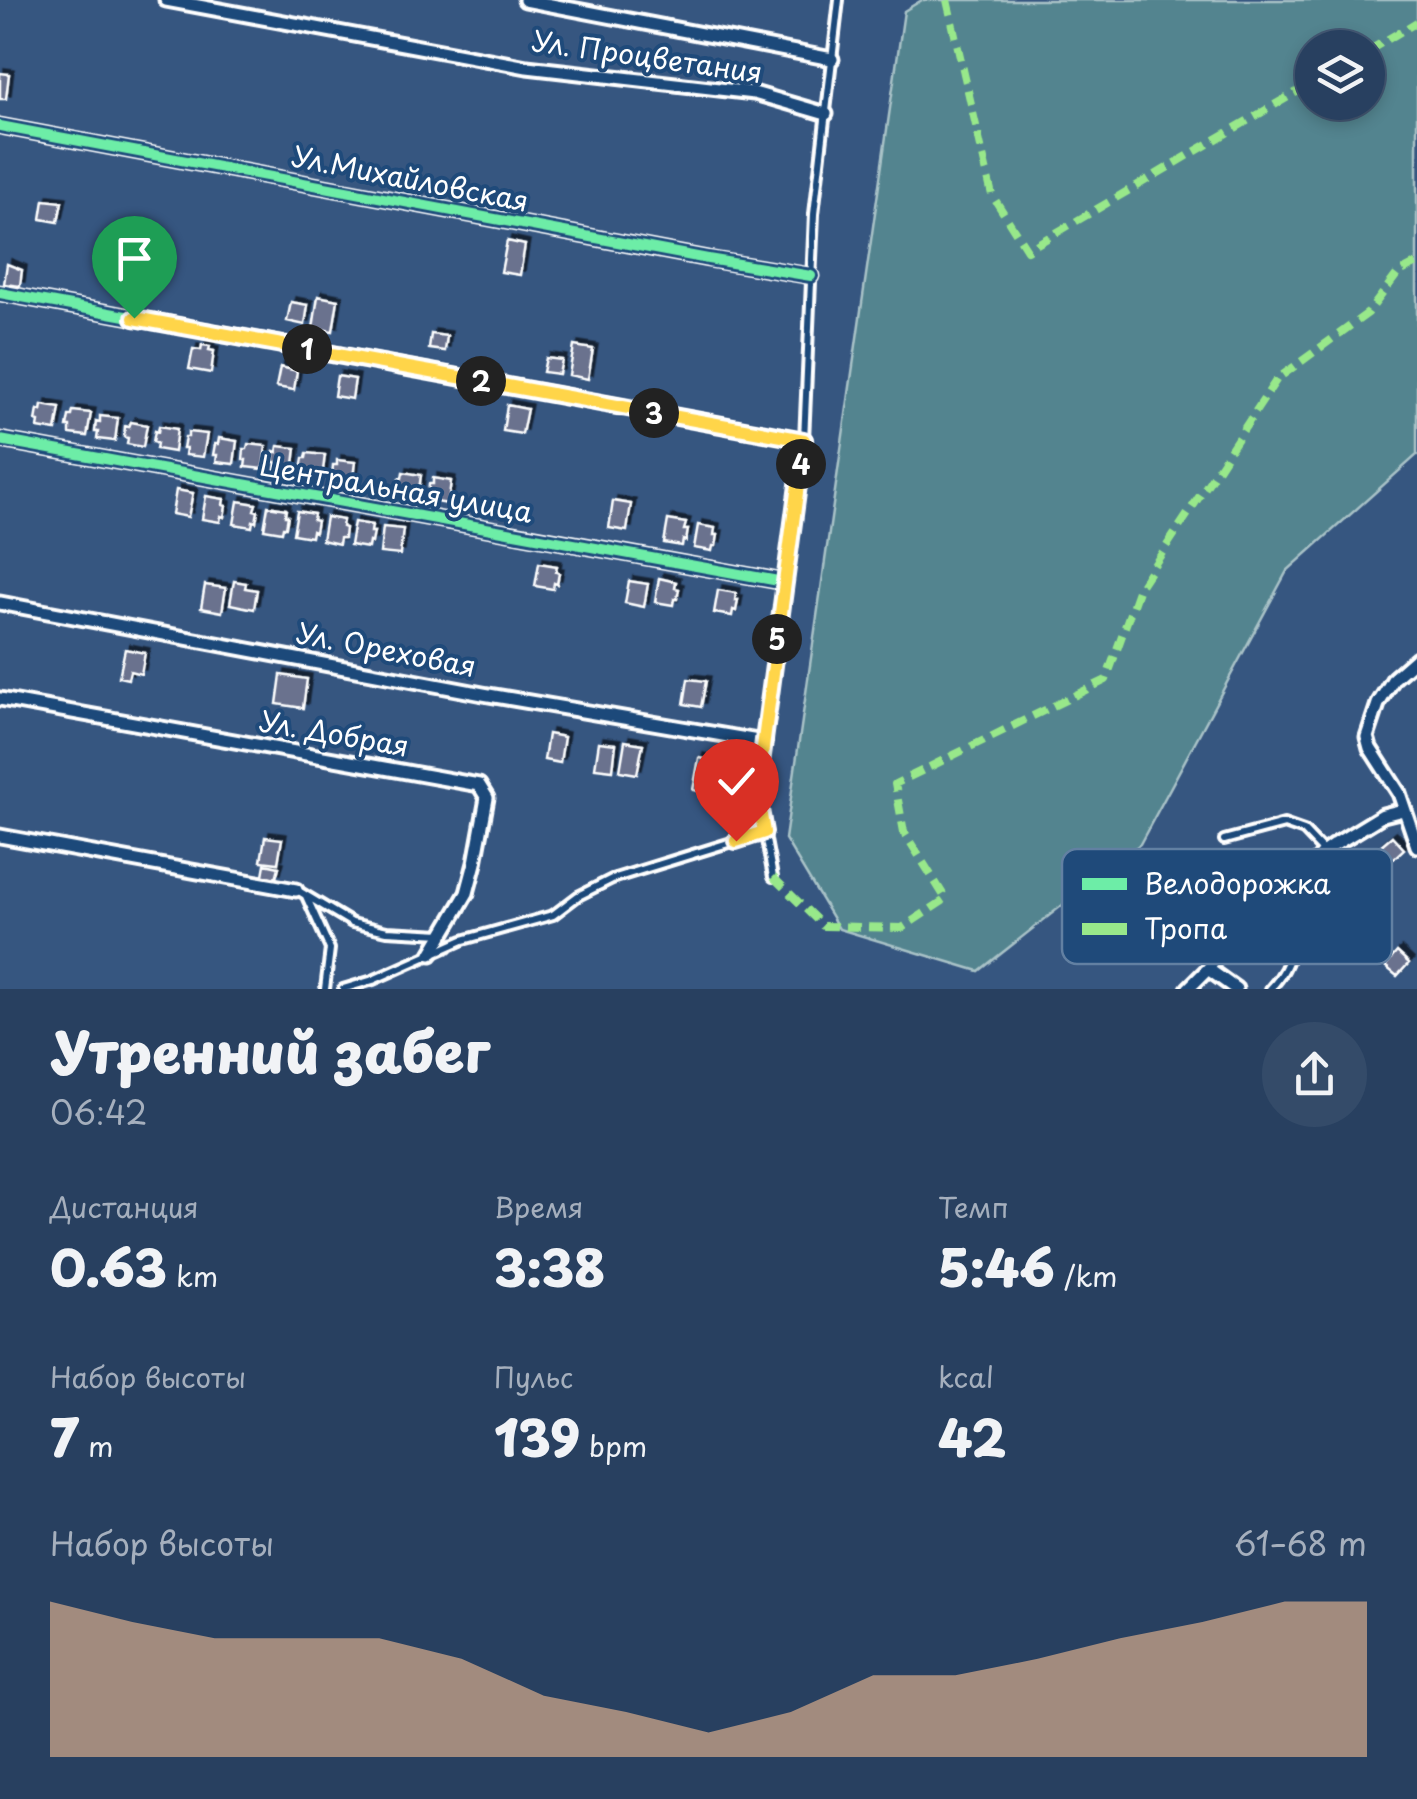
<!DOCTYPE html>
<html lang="ru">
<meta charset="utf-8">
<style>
:root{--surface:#284060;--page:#344b69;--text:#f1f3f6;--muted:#a5afbd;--line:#445975;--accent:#d6ab8b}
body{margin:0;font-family:"Playpen Sans",sans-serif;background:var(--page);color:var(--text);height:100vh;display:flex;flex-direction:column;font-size:38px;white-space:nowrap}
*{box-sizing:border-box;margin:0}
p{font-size:32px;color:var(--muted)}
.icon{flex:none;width:55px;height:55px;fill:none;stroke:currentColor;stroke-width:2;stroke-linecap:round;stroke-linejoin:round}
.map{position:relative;height:989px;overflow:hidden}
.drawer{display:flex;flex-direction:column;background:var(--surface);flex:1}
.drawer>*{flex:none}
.controls{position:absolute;left:1295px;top:30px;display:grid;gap:20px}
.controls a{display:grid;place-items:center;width:90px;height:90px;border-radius:50%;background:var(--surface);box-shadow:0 5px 15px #0003,0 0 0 2px var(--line);font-size:50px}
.pin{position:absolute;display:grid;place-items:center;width:85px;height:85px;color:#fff;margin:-102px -42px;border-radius:50% 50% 50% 0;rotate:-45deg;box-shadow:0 0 10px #0007}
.pin .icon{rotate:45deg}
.km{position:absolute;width:50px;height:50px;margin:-25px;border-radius:50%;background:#222;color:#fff;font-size:28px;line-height:50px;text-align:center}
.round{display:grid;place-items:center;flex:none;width:105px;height:105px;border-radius:52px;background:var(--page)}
.head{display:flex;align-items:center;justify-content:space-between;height:170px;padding:0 50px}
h1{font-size:55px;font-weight:800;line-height:75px}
.figures{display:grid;grid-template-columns:repeat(3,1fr);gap:15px;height:170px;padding:10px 50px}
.figures div{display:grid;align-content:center}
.figures b{font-size:50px;font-weight:800}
.figures small{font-size:28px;font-weight:400}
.figures p{font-size:28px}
.chart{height:280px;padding:20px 50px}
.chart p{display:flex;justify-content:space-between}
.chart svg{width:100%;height:180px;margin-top:10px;fill:var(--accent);opacity:.7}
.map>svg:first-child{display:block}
.green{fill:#53848f;stroke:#a9c2c7;stroke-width:2.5;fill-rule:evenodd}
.building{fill:#6a728e;stroke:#fff;stroke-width:2.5;filter:url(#shadow)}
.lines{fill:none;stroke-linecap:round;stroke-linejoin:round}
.service-casing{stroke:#fff;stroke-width:14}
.minor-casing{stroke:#fff;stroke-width:19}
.service{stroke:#1f4a7a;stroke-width:6}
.minor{stroke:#1f4a7a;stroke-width:11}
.quiet{stroke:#98e88a;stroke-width:8;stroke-dasharray:15 8;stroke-linecap:butt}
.cycleway-casing{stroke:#1f4a7a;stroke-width:16}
.cycleway{stroke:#6deda7;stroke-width:10}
.route-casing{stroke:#fff;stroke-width:20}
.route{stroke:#ffd54a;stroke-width:12}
.labels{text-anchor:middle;stroke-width:8;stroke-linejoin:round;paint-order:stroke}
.street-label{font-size:28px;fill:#fff;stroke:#1f4a7a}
.key{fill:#1f4a7a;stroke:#6280a2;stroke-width:2.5}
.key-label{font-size:28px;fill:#fff}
</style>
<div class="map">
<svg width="1417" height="989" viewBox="0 0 1417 989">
<defs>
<filter id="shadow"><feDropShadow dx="4.5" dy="-4.5" stdDeviation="0" flood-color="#0009"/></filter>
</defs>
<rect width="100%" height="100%" fill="#365680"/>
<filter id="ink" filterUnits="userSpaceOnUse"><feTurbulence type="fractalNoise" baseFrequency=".01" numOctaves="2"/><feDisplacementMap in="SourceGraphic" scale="20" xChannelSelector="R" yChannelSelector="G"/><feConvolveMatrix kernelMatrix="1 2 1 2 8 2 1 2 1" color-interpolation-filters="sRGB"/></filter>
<g filter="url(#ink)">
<path class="green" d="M922,0h495v455l-130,116 -147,273 -161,127 -140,-42 -54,-90 119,-828zM1312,48h56v54h-56z"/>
<path class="building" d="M0,73l9,1 -3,25h-6z
M44,200l18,2 -4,20 -17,-3z
M507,241l18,4 -5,30 -19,-3z
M7,264l15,6 -2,16 -16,-2z
M318,296l20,4 -5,31 -20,-3z
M291,302l17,3 -3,20 -18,-4z
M431,334l16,2 -2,15 -16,-2z
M202,345l8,1 -1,4 5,1 -3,22 -22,-4 4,-20 8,1z
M574,346l19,3 -5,30 -19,-4z
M546,358l16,2 -3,14 -16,-2z
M280,367l17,4 -3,19 -18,-3z
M337,376l18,3 -3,20 -18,-3z
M42,405l18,3 -4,23 -18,-3 1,-6 -3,-1 2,-11 3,1z
M507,405l20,4 -5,25 -19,-3z
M73,411l18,2 -4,23 -17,-2v-7h-3l2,-11h3z
M100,416l18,2 -3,23 -18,-2 1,-7h-3l1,-11 4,1z
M131,422l16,3 -4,22 -16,-3 1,-6 -4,-1 1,-11 4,1z
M159,426l18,3 -3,23 -18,-3 1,-6 -4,-1 2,-11 3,1z
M188,432l19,2 -4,23 -18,-2 1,-7h-3l2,-11h3z
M219,438l18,3 -3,23 -18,-2 1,-7h-4l2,-11h3z
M248,444l18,2 -3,23 -18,-2 1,-7h-3l1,-11h3z
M278,446l18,2 -3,24 -18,-3 1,-7h-3l1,-11 3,1z
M307,453l18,2 -3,23 -18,-2 1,-7h-4l2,-11h3z
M337,460l18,2 -3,23 -18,-2 1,-7h-3l1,-11h4z
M403,472l18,3 -3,23 -18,-2 1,-7h-3l1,-11h3z
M433,478l18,3 -3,23 -18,-3 1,-6h-3l1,-11h4z
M176,490l17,3 -5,24 -16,-3z
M206,496l18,3 -1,6 3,1 -2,11 -3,-1 -1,6 -18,-3z
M238,501l18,3 -2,6 4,1 -2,11 -3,-1 -1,6 -18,-3z
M613,501l18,3 -4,27 -18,-3z
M268,506l18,3 -1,7h3l-2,11h-3l-1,5 -18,-3z
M297,511l17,3 -1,6 4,1 -2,11 -3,-1 -1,6 -18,-3z
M326,517l17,3 -1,7 3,1 -1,10h-4l-1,6 -17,-4z
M668,520l18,3 -2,7h4l-2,11 -3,-1 -1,6 -18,-3z
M354,522l18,3 -1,7h3l-2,11 -3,-1 -1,6 -18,-3z
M698,525l17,3 -1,7h4l-2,11h-3l-1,5 -18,-3z
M383,527l20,2 -3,26 -20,-2z
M539,563l18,3 -1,6 3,1 -2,11 -3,-1 -1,6 -18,-3z
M659,578l17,4 -1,6 4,1 -2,10h-3l-1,6 -18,-3z
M234,581l12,2 -1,5 12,2 -3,19 -24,-5z
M629,581l19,3 -4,23 -19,-4z
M205,585l21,3 -4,24 -21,-4z
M718,590l18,3 -1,7h3l-2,11 -3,-1 -1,6 -18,-3z
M125,649l20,4 -4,21 -11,-3 -2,8 -9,-2z
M281,675l26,4 -4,29 -26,-4z
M688,679l18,2 -5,26 -17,-3z
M548,734l16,3 -4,26 -16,-3z
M625,741l18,3 -6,30 -17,-3z
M599,742l17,2 -3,26 -18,-2z
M699,758l22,4 -6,32 -22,-4z
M1392,836l12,13 -13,12 -12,-14z
M265,837l17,2 -4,24 -17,-2z
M265,864l14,3 -3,11 -13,-3z
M1397,952l12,11 -12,13 -12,-10z"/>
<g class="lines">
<g class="service-casing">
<path id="service" d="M1224,840l60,-16 20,7 20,21
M773,877l-16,-84 47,-353 10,-226 25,-214
M297,890l55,33 35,8 55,3
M306,896l24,53 -5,40
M343,989l30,-9 90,-40 90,-25 25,-19 34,-17 152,-47
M1270,989c27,-28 25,-55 22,-92"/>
</g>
<g class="minor-casing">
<path id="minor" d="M166,0l361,67 227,26 72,21
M525,0l307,59
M0,126l708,133 103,17
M0,293l804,147
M0,440l784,142
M0,603l483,91 281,48
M1417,658l-23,20 -16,26 -11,33 3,11 29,45 18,53
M0,699l479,86 8,13 -12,65 -8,30 -36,61
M0,836l296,54
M1208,969l28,20
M1188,989l20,-20 36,-50 48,-23 32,-44 10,-7 49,-30 20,-5"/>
</g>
<use href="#service" class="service"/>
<use href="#minor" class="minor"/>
<path class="quiet" d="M947,0l45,195 35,55 285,-167
M1368,51l49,-29
M773,877l50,49 79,2 44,-29 -42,-67 -9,-48 211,-104 33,-92 138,-209 91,-66 30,-40 19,-10"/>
<g class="cycleway-casing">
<path id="cycleway" d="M0,126l708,133 103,17
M0,293l804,147
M0,440l784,142"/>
</g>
<use href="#cycleway" class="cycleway"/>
</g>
</g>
<g class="lines" filter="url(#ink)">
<g class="route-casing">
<path id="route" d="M134,318l670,122 -47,353 7,39 -28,9"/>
</g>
<use href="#route" class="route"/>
</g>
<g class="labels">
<g class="street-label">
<text transform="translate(647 57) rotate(8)" y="10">Ул. Процветания</text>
<text transform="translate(410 179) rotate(11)" y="10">Ул.Михайловская</text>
<text transform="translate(396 489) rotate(10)" y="10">Центральная улица</text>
<text transform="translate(386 650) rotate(11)" y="10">Ул. Ореховая</text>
<text transform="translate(334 734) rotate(10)" y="10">Ул. Добрая</text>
</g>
</g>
<rect x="1062" y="849" width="330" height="115" rx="15" class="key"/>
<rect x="1082" y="878" width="45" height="12" fill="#6deda7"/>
<rect x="1082" y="923" width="45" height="12" fill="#98e88a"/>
<g class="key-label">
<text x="1144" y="894">Велодорожка</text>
<text x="1144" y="939">Тропа</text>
</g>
</svg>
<div class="controls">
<a><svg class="icon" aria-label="layers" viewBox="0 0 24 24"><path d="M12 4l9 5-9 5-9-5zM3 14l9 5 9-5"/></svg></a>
</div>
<div class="pin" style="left:134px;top:318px;background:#1e9e55"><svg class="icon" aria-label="arrive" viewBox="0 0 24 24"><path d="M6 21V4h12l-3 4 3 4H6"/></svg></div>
<div class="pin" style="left:736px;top:841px;background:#d93025"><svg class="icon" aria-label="check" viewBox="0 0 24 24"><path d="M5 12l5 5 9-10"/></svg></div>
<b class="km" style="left:307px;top:349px">1</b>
<b class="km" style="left:481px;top:381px">2</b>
<b class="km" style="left:654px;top:413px">3</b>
<b class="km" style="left:801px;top:464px">4</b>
<b class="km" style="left:777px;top:639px">5</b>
</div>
<section class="drawer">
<div class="head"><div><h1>Утренний забег</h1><p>06:42</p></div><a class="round"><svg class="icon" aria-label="share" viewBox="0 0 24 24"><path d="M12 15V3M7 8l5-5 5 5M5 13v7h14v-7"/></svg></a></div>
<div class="figures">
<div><p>Дистанция</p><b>0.63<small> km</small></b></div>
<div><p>Время</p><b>3:38</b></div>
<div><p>Темп</p><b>5:46<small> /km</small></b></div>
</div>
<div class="figures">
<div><p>Набор высоты</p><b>7<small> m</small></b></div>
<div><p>Пульс</p><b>139<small> bpm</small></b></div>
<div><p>kcal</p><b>42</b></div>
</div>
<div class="chart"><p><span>Набор высоты</span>61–68 m</p>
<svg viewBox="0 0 160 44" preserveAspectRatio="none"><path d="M0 44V6L10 11L20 15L30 15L40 15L50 20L60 29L70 33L80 38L90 33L100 24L110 24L120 20L130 15L140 11L150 6L160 6V44z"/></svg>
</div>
</section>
